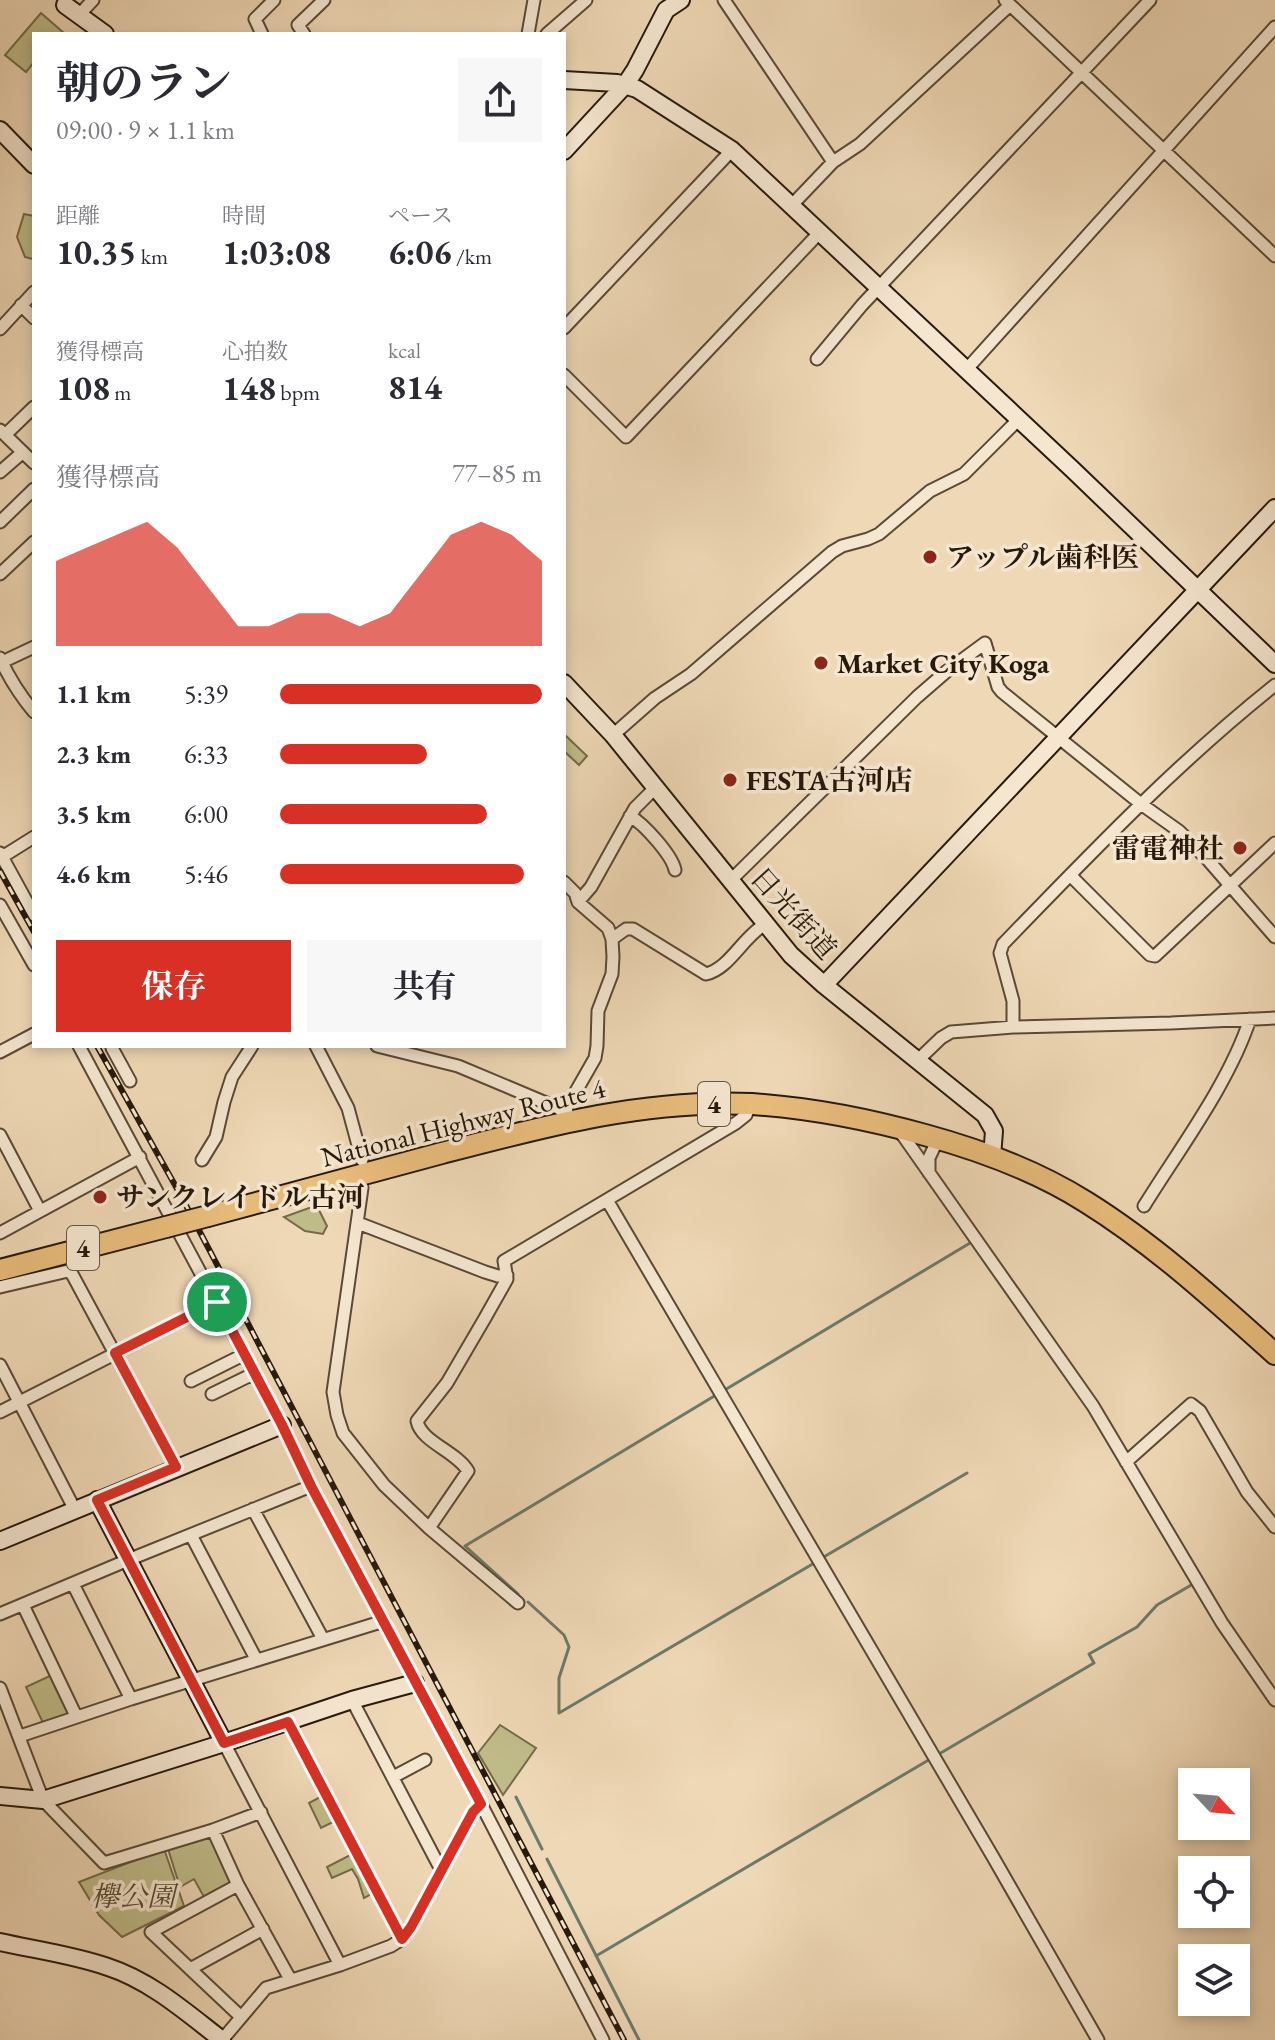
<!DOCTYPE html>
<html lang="ja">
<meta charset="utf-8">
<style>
:root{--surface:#fff;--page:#f7f7f7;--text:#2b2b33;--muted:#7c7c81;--accent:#d93025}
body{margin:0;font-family:"EB Garamond","Noto Serif JP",serif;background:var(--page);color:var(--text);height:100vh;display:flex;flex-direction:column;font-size:30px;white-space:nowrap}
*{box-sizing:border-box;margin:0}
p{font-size:26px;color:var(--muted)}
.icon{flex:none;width:44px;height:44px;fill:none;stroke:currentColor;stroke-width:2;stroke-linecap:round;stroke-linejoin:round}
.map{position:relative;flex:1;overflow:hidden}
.panel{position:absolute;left:32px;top:32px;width:534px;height:1016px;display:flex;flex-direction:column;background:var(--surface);border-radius:0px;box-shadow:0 4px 12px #0003}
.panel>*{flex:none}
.needle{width:52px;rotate:116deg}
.tools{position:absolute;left:1178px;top:1768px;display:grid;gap:16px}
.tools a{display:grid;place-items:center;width:72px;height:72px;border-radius:0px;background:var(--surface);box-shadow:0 4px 12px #0003;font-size:40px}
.pin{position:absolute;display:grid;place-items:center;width:68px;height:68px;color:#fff;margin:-34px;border:4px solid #fff;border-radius:50%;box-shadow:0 2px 8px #0007}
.round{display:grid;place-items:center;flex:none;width:84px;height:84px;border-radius:0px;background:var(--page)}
.headline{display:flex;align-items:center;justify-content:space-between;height:136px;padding:0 24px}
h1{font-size:44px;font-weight:700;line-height:60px}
.metrics{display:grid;grid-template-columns:repeat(3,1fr);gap:12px;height:136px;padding:8px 24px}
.metrics div{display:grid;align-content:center}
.metrics b{font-size:34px;font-weight:700}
.metrics small{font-size:22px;font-weight:400}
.metrics p{font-size:22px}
.chart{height:224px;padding:16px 24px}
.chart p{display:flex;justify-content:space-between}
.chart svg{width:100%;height:144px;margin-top:8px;fill:var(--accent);opacity:.7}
.button{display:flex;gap:16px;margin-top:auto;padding:16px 24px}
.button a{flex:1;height:92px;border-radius:0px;background:var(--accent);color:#fff;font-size:32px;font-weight:700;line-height:92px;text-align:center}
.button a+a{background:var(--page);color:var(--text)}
ul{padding:0 24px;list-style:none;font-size:26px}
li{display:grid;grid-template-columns:128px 96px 1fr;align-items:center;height:60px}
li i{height:20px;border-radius:10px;background:var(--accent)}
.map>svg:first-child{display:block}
.green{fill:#c0bc89;stroke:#746a4a;stroke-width:2}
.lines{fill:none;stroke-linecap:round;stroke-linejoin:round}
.stream{stroke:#6c7a6a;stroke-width:3}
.street-casing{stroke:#594936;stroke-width:15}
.secondary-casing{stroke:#27190b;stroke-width:20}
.highway-casing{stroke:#27190b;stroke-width:24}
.street{stroke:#f5e6d0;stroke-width:11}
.secondary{stroke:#f5e6d0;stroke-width:16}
.highway{stroke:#e8bc7b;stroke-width:20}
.rail-casing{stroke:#27190b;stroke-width:6}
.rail{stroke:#f5e6d0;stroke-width:3;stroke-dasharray:9;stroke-linecap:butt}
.highway-bridge-casing{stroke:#27190b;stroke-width:24;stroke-linecap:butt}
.highway-bridge{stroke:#e8bc7b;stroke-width:20}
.route-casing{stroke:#fff;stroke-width:16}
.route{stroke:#d93025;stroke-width:10}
.poi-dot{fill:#8f2418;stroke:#f5e6d0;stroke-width:3}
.labels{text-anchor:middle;stroke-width:7;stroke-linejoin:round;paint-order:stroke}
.shield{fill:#f5e6d0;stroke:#655646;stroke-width:2}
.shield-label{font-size:26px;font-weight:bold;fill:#27190b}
.poi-label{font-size:28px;font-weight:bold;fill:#27190b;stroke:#f5e6d0;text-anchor:start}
.street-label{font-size:28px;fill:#27190b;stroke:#f5e6d0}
.park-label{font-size:28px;font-style:italic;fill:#554a31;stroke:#f5e6d0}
</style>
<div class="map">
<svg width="1275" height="2040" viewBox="0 0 1275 2040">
<rect width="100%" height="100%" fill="#efd8b6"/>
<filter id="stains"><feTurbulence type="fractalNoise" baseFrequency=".0025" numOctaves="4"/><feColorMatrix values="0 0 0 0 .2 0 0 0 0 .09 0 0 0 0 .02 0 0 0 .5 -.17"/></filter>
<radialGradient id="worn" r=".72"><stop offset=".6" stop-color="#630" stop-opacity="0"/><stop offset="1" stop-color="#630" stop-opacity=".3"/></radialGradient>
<path class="green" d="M41,13l24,21h-31v28l-8,10 -21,-17z
M24,214l10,2v41l-2,2 -7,-2 -8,-20z
M564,734l23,22 -8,9 -15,-14z
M309,1208h9l9,18 -4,8 -18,-3 -21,-14z
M54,1674l18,38 -28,13 -18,-38z
M500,1725l36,23 -33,47 -25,-42z
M322,1796l13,25 -14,7 -12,-25z
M211,1836l21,46 -28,15 -10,-18 -14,8 -12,-38z
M164,1849l20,57 -62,31 -23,-22 -20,-33z
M354,1853l19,40 -9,5 -6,-19 -6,-10 -20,9 -5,-11z"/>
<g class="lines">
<path class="stream" d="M723,1391l247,-148
M822,1558l145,-85
M518,1594l-53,-48 251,-151
M528,1602l36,33 5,12 -10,31v35
M559,1713l257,-151
M939,1754l155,-91 -5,-9 48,-27 20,-22 36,-21
M516,1797l26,52
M547,1859l92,181
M596,1956l336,-198"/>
<g class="street-casing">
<path id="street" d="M724,0l109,162
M1005,0l270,256
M79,15l14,-15
M262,34l-7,-15 19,-19
M304,34l-6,-9 26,-25
M528,34l6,-34
M547,34l39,-34
M792,205l41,-43 27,-18 150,-139
M21,305l13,13
M564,328l168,-178
M0,329l34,-37
M817,359l45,-54 288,-305
M966,370l309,-343
M564,375l62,62 195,-206
M0,430l34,33
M5,435l29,-28
M0,472l23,-20
M0,522l34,-33
M0,574l34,-32
M0,658c9,20 19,36 34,54
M0,663l34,-16
M613,735l42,-37 36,-24 141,-122 10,-6 26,-7 11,-5 51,-43 34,-17 55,-55
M630,816c14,8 42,39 45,54
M0,853l34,62
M2,857l32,-20
M1070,875l80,80 5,1 120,-113
M730,881l187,-184 30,-26 38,-28 13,44 4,5 139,112 38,27 29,29 67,77
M564,882l11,11 3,9 30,26 4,11 1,18 -1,17 -14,37 -1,35 -2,12 -28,49 -2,14
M578,902l13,-15 44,-79 20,-20
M0,905l34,60
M612,939l14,-10h7l73,45c23,-5 37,-37 58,-49
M1013,1027v-26l-13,-48 3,-9c87,-90 174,-181 272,-259
M79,1046l203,379 29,61 170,318 122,236
M316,1046l32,62 14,52
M377,1046l81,20 100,42 7,5
M112,1048l18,33
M0,1052l34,-18
M917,1061l24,-23 10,-6 62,-5 158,-4 104,-5
M897,1129l7,8 189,269 129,217 53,77
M0,1135l40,76
M202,1160l14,-23 8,-35 8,-25 20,-31
M929,1173v-15l9,-19
M362,1188l-29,204 4,23 6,18 41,52 45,43 89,75
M607,1200l386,657 105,183
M1144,1206c36,-58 85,-123 106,-187
M358,1223l127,49 13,4 9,-1
M0,1233l140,-76
M0,1287l68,-16 4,3 104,193
M0,1365l75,145
M191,1381l54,-27
M212,1394l43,-21
M0,1412l217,-110
M1126,1462l65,-58 9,7 47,81 28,35
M253,1509l70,130
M429,1528l39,-57c-12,-20 -47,-29 -51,-50l30,-38 38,-65 22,-39 -3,-18 232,-138 10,-8 4,-11
M191,1535l65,124
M73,1584l58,115
M23,1605l53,111
M0,1614l128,-54 183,-74
M0,1688l43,112 61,63 109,-33 48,-18
M352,1700l86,164 4,3
M288,1722l114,217
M20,1736l111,-37 253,-78
M224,1743l116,222
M393,1777l32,-17
M213,1830l25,55 52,94
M238,1885l-87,47 89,84
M190,1969l73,-40
M222,2040l44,-52 74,-23 51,-19 11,-7 9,-12 62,-115 8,-8"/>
</g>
<g class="secondary-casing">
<path id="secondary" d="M65,5l40,29
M564,80l53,3 20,6 95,61 340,319 203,195
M0,130l34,35
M564,151l61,-66 10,-15 31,-60 15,-10
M564,683l49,52 178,220 33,30 161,130 9,16 -2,26
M824,985l451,-477
M97,1500l127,243
M0,1541l282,-116
M0,1796l43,4 181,-57 128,-43 63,-17
M0,1942c36,8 74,13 108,25 43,14 79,46 114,73"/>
</g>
<g class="highway-casing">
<path id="highway" d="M208,1216c78,-21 156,-42 234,-63 103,-27 203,-54 310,-49 59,4 116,15 173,31 55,15 112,36 161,67 69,43 129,98 189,152
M0,1270l166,-43"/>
</g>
<use href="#street" class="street"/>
<use href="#secondary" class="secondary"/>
<use href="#highway" class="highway"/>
<g class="rail-casing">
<path id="rail" d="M0,871l34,61
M97,1046l83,148 444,846"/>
</g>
<use href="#rail" class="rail"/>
<g class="highway-bridge-casing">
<path id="highway-bridge" d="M166,1227l42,-11"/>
</g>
<use href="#highway-bridge" class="highway-bridge"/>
</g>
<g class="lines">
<g class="route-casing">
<path id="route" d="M217,1302l65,123 29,61 170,318 -8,8 -62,115 -9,12 -114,-217 -64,21 -127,-243 79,-33 -61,-114z"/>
</g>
<use href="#route" class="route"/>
</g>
<g class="poi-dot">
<circle cx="930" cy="557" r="8"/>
<circle cx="821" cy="663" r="8"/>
<circle cx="730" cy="780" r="8"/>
<circle cx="1240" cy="848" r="8"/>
<circle cx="100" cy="1197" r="8"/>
</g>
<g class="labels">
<g class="shield">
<rect x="698" y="1082" width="32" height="44" rx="6"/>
<rect x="67" y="1226" width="32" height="44" rx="6"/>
</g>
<g class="shield-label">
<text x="714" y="1113">4</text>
<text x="83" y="1257">4</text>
</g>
<g class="poi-label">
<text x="946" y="567">アップル歯科医</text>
<text x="837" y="673">Market City Koga</text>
<text x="746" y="790">FESTA古河店</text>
<text x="1224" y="858" text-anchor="end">雷電神社</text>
<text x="116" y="1207">サンクレイドル古河</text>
</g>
<g class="street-label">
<text transform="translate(794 913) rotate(48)" y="10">日光街道</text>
<text transform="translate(463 1122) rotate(-14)" y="10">National Highway Route 4</text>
</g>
<g class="park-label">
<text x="133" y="1906">欅公園</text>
</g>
</g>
<rect width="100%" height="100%" filter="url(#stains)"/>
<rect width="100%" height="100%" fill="url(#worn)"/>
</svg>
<div class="tools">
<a><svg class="needle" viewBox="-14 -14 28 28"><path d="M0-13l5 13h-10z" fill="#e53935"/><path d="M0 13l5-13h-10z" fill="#7c7c81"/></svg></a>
<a><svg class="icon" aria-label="locate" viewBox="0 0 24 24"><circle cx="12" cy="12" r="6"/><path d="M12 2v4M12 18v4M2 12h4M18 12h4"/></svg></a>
<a><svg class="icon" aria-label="layers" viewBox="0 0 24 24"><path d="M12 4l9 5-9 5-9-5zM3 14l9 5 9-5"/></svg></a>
</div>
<div class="pin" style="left:217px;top:1302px;background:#1e9e55"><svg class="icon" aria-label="arrive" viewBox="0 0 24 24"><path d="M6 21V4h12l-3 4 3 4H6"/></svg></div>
<section class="panel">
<div class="headline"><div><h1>朝のラン</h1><p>09:00 · 9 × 1.1 km</p></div><a class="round"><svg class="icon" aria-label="share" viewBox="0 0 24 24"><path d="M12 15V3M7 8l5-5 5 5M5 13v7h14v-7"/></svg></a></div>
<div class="metrics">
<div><p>距離</p><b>10.35<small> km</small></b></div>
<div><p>時間</p><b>1:03:08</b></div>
<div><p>ペース</p><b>6:06<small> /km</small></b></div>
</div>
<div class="metrics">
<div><p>獲得標高</p><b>108<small> m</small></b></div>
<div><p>心拍数</p><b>148<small> bpm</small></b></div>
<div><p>kcal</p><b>814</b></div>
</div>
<div class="chart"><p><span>獲得標高</span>77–85 m</p>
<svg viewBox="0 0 160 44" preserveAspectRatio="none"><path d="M0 44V18L10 14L20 10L30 6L40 14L50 26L60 38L70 38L80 34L90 34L100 38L110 34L120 22L130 10L140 6L150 10L160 18V44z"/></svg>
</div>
<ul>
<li><b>1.1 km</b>5:39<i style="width:100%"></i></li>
<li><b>2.3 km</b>6:33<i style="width:56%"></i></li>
<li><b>3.5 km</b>6:00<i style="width:79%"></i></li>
<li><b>4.6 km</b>5:46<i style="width:93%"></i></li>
</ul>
<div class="button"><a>保存</a><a>共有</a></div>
</section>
</div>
